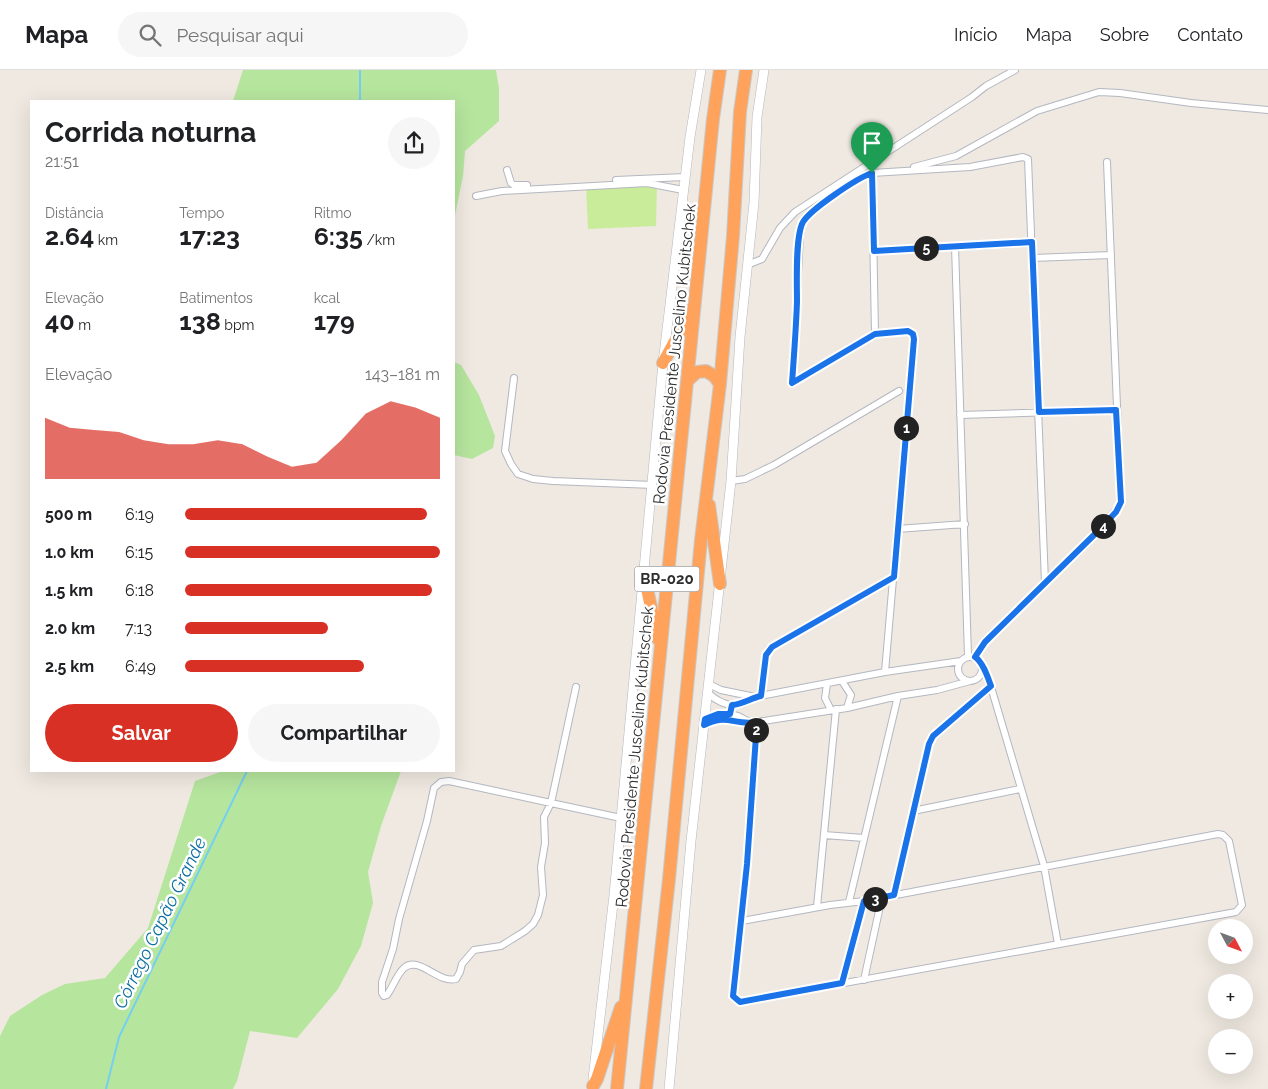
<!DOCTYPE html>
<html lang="pt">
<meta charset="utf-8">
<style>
:root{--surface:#fff;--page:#f6f6f6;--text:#202124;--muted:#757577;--line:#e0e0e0;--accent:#d93025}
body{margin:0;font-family:Raleway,sans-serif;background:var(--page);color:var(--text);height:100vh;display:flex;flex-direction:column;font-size:19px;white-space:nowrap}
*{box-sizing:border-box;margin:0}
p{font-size:16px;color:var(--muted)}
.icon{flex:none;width:28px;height:28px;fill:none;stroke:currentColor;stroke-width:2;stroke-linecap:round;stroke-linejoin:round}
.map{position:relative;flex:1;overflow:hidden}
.side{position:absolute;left:30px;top:30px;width:425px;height:672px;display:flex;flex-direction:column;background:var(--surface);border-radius:0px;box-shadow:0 5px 20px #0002}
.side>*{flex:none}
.needle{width:32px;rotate:131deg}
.fabs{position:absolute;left:1208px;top:849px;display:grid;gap:10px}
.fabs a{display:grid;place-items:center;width:45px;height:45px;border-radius:50%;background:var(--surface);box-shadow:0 5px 20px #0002;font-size:25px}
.pin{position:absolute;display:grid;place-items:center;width:42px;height:42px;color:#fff;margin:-51px -21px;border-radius:50% 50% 50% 0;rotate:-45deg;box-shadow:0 0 5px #0007}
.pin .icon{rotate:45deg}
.km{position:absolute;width:25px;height:25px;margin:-12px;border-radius:50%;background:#222;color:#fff;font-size:14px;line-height:25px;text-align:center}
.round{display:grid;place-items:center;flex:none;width:52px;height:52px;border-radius:26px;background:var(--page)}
.summary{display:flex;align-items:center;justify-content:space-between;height:85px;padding:0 15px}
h1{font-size:28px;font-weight:700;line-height:38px}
.stats{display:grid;grid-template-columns:repeat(3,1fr);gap:8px;height:85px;padding:5px 15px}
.stats div{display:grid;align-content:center}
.stats b{font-size:25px;font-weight:700}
.stats small{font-size:14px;font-weight:400}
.stats p{font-size:14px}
.chart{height:140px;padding:10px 15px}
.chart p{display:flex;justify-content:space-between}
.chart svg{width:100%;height:90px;margin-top:5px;fill:var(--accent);opacity:.7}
.primary-button{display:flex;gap:10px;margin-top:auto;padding:10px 15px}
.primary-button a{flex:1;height:58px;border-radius:30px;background:var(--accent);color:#fff;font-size:20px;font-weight:700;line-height:58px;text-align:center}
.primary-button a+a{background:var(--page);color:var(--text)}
ul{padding:0 15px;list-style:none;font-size:16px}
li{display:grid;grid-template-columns:80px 60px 1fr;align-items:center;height:38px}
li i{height:12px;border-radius:6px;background:var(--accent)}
header{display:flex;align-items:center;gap:30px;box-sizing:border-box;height:70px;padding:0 25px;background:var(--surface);border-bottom:1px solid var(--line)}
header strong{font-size:24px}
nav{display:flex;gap:28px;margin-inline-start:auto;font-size:18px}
.search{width:350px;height:45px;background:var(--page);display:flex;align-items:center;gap:12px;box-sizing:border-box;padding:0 18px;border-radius:28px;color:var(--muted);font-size:19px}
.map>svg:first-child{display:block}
.green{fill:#b6e59e}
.pitch{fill:#c9ec9a}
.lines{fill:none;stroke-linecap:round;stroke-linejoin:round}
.stream{stroke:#75cff0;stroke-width:2}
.street-casing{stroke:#b4b7c1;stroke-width:8}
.secondary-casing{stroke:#b4b7c1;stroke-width:10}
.highway-casing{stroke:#c9c9c9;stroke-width:14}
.street{stroke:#fff;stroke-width:6}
.secondary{stroke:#fff;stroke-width:9}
.highway{stroke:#ffa35c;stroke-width:12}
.route-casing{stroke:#fff;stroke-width:10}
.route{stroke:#1a73e8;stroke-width:6}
.labels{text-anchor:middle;stroke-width:5;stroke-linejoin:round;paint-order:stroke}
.shield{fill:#fff;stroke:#6d6d6d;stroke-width:1}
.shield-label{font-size:15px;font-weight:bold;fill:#2e2e2e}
.street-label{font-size:16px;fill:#2e2e2e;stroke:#fff}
.water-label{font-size:18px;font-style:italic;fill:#0d6fa3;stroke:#fff}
</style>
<header>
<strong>Mapa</strong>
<div class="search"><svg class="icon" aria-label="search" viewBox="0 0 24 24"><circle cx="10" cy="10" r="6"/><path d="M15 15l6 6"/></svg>Pesquisar aqui</div>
<nav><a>Início</a><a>Mapa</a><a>Sobre</a><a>Contato</a></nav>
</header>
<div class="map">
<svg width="1268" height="1019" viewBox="0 0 1268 1019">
<rect width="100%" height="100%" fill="#efe9e1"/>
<path class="green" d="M243,0h253l3,19v32l-34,30 -2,25 -9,44 1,19h-1v-138h-221z
M454,292l7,3 18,30 16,41 -2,12 -21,11 -18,-4z
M223,701h178l-20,55 -13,46 5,31 -12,43 -23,43 -41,49 -47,-7 -13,50 -4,8h-233v-53l10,-20 32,-21 23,-11 40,-6 43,-50 47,-147z"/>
<path class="pitch" d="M657,113l-1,43 -68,3 -2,-43z"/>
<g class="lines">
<path class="stream" d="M360,31v-31
M106,1019l13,-52 128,-266"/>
<g class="street-casing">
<path id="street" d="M914,97l42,-11 81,-45 62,-19 21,1 71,10 77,7
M507,100l4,13 3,2h13
M872,103l3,161
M616,110l69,-3
M476,126l26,-5 145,-8 36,7
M955,176l13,410
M874,181l158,-8
M1033,188l78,-3
M747,195l15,-6 18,-31 15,-16 177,-115 14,-11 29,-16
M514,308l-9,73 6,13 7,10 15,5 20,2 100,4
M792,313l8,-147c1,-5 1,-11 4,-15 9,-13 53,-43 68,-48l98,-6 53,-10 5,2 17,423
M792,313l83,-49 32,-3 7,5 -29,336
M960,345l156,-5
M731,411l14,-2 29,-14 125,-74
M897,459l68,-5
M958 599a12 12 0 1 1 24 0a12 12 0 1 1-24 0Z
M975,587l10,-15 110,-108 26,-30 -14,-342
M983,599l5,8 3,10 53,179 14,78
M842,611l9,14 -4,13
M709,614l12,6 34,7
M827,614l-2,14 6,12
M576,617l-25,116 70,15
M708,623c15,14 30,16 47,4l130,-25 76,-11
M761,626l4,-37 4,-10 124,-72
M705,649c11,-5 21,-7 33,-3 7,3 11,8 19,6l90,-14 51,-12 39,-6 33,-9
M704,655c24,-12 23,-2 45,-2
M449,711l102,22 -7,14 1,26 -4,24 2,28 -5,20 -5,9 -8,7 -24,15 -27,4 -12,14 -2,8 -4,7c-18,5 -37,-24 -52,-11 -7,6 -11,19 -17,27l-3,1 -2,-3v-11l11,-33 6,-30 28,-98 7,-33 7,-6z
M913,741l107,-22
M824,765l40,3
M894,825l35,-151 4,-8 58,-49
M849,832l49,-206
M817,837l19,-198
M742,851l88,-16 34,-4 354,-67 5,1 6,6 13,64 -6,7 -496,90 -7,-6 14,-132 10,-142
M864,910l18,-83
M842,913l22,-82"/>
</g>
<g class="secondary-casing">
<path id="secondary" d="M593,1009l21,-184 49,-532 27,-226 11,-67
M669,1019l22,-248 40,-360 9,-144 14,-134 3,-86 7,-47"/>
</g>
<g class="highway-casing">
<path id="highway" d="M663,293l30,-55
M687,311l10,-9 9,-1 8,5 6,8
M709,435l11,79
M644,505l14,64
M593,1016l4,-7 24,-72
M617,1019l96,-970 7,-49
M646,1019l23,-210 32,-339 19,-156 13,-148 7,-124 6,-42"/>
</g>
<use href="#street" class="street"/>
<use href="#secondary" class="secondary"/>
<use href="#highway" class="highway"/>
</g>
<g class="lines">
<g class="route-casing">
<path id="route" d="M872,103l2,78 158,-9 7,170 77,-2 5,92 -5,10 -21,22 -110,108 -10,15c8,5 13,21 16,29l-58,50 -4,8 -35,151 -30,6 -22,82 -102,19 -7,-6 14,-132 10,-142c-24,4 -28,-9 -53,3l1,-6 13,-5h12l2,-9c11,-1 19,-7 29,-9l5,-41 6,-8 122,-70 20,-238 -1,-5 -5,-3 -33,3 -83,49c2,-27 4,-54 5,-81 0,-18 -2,-66 6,-80 8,-13 54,-44 69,-49z"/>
</g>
<use href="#route" class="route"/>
</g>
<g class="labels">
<rect class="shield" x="634.5" y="496.5" width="65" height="25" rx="4"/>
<g class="shield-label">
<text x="667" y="514">BR-020</text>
</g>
<g class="street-label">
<text transform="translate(674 284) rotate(-84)" y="6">Rodovia Presidente Juscelino Kubitschek</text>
<text transform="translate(634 687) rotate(-85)" y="6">Rodovia Presidente Juscelino Kubitschek</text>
</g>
<g class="water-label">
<text transform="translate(160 853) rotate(-64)" y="6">Córrego Capão Grande</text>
</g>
</g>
</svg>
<div class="fabs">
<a><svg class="needle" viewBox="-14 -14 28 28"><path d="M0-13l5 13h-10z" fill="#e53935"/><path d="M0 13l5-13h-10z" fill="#757577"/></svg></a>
<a>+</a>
<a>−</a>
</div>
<div class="pin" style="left:872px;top:103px;background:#1e9e55"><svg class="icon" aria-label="arrive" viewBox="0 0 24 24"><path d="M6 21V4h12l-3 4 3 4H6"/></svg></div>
<b class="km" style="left:906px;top:358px">1</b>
<b class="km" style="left:756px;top:660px">2</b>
<b class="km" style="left:875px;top:829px">3</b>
<b class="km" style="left:1103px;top:456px">4</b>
<b class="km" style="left:926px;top:178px">5</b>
<section class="side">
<div class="summary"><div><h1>Corrida noturna</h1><p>21:51</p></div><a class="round"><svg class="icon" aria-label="share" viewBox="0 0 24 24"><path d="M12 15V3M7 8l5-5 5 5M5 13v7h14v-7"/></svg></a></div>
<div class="stats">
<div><p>Distância</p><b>2.64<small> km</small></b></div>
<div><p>Tempo</p><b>17:23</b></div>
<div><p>Ritmo</p><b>6:35<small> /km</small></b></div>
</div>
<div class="stats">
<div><p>Elevação</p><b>40<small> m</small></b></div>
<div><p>Batimentos</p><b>138<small> bpm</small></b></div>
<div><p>kcal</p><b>179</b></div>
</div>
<div class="chart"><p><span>Elevação</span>143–181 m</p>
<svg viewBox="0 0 160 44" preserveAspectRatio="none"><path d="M0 44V14L10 19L20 20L30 21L40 25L50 27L60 27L70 25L80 27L90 33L100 38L110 36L120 25L130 12L140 6L150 9L160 14V44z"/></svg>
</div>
<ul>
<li><b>500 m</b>6:19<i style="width:95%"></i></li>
<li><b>1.0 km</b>6:15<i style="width:100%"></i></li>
<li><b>1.5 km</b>6:18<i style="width:97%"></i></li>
<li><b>2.0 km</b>7:13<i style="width:56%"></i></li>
<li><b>2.5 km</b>6:49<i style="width:70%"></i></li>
</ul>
<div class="primary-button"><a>Salvar</a><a>Compartilhar</a></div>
</section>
</div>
